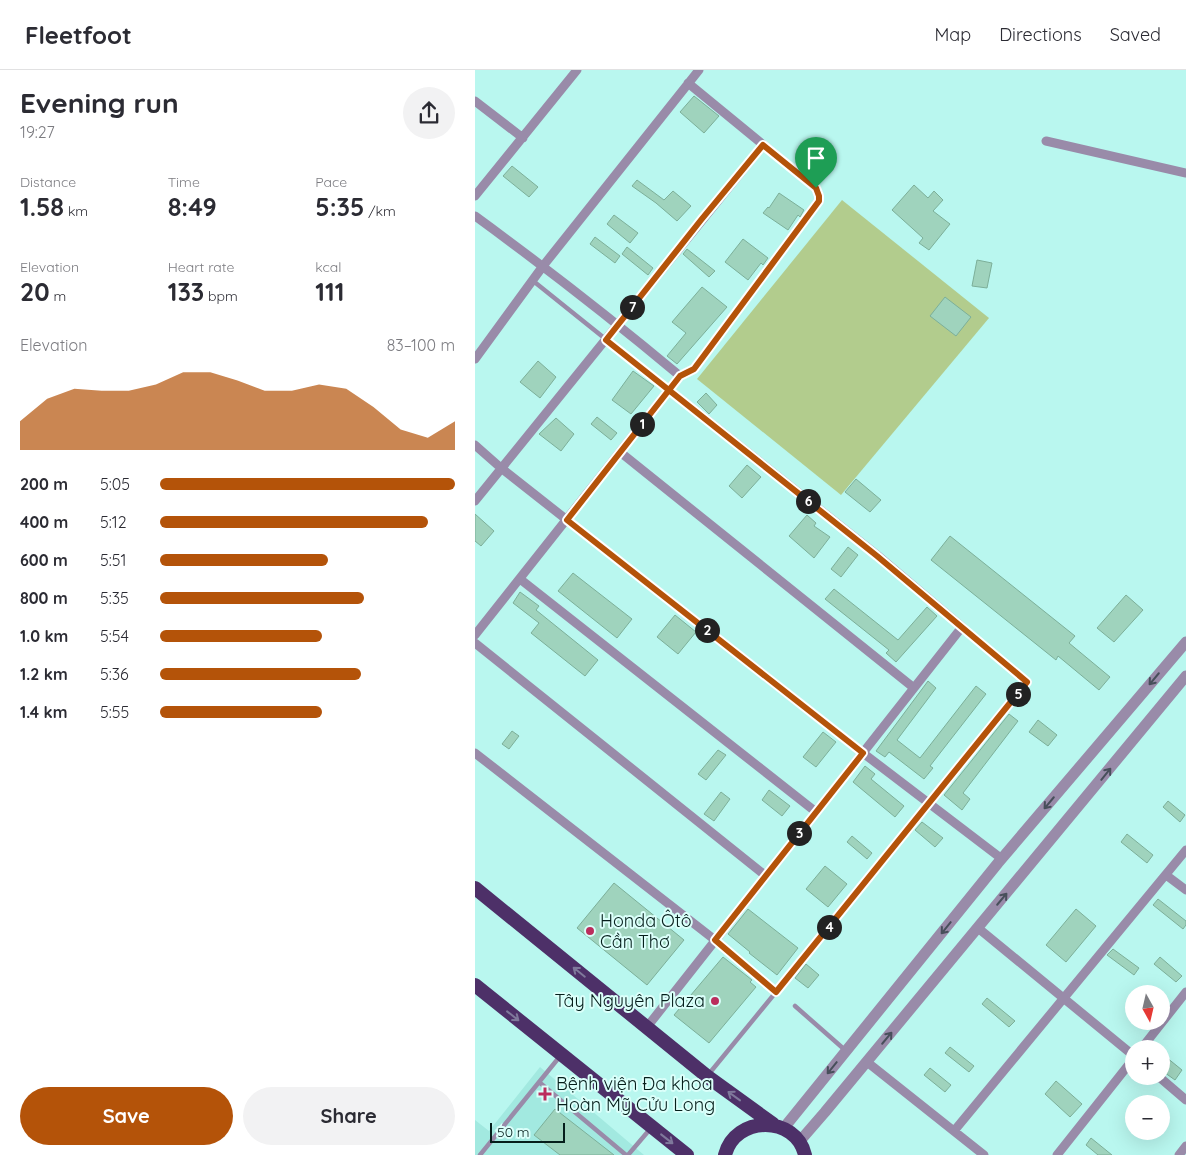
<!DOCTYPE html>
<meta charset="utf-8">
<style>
:root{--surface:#fff;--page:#f2f2f3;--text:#2b2b33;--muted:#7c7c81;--line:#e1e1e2;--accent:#b45309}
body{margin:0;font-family:Quicksand,sans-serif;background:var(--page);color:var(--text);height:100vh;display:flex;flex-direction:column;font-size:19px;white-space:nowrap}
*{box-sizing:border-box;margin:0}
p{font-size:16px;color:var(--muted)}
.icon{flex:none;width:28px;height:28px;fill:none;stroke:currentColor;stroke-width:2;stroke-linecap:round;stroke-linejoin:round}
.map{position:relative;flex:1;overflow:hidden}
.drawer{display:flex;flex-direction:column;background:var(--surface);width:475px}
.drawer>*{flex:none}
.needle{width:32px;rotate:172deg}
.buttons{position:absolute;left:650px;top:915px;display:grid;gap:10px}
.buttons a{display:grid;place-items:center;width:45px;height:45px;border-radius:50%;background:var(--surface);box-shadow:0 5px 20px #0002;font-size:25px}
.scale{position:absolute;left:15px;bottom:12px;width:75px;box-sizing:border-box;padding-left:5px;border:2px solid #051e1b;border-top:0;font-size:14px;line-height:18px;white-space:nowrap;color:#051e1b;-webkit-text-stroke:4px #dbfffa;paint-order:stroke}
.pin{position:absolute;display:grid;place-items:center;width:42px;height:42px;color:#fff;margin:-51px -21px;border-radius:50% 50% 50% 0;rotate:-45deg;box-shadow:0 0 5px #0007}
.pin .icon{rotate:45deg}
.km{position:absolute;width:25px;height:25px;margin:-12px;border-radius:50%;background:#222;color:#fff;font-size:14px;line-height:25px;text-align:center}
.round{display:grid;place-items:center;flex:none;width:52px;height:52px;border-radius:26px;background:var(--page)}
.headline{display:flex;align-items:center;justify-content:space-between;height:85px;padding:0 20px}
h1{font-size:28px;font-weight:700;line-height:38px}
.figures{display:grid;grid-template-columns:repeat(3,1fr);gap:8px;height:85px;padding:5px 20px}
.figures div{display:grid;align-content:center}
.figures b{font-size:25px;font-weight:700}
.figures small{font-size:14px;font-weight:400}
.figures p{font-size:14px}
.chart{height:140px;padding:10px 20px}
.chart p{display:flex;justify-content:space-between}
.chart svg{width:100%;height:90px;margin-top:5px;fill:var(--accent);opacity:.7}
.action{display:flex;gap:10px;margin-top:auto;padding:10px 20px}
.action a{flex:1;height:58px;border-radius:30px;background:var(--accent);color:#fff;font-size:20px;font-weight:700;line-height:58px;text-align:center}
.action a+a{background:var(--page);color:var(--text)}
ul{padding:0 20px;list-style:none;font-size:16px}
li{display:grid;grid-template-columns:80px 60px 1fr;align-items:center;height:38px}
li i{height:12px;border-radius:6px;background:var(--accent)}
header{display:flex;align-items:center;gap:30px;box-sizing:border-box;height:70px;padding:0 25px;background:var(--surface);border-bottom:1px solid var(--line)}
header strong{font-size:24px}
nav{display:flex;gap:28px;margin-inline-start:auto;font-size:18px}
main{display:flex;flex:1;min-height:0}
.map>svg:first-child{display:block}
.built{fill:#a2e9e0}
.green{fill:#b2cc8d}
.building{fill:#9fd3bd;stroke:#7caf99}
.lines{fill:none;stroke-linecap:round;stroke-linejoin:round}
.service{stroke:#998ba9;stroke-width:4.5}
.minor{stroke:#998ba9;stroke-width:9}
.tertiary{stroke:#998ba9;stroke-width:11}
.trunk{stroke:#4d3068;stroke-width:14}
.oneway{stroke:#484f5b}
.oneway2{stroke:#7f789b}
.route-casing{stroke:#fff;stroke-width:10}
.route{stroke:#b45309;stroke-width:6}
.poi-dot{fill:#bb2d5c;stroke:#dbfffa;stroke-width:2}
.labels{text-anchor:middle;stroke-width:4;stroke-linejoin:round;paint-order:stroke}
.poi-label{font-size:18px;fill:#051e1b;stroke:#dbfffa;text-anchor:start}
</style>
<header>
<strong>Fleetfoot</strong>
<nav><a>Map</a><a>Directions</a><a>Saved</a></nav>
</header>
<main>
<section class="drawer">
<div class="headline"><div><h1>Evening run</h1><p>19:27</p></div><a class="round"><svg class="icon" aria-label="share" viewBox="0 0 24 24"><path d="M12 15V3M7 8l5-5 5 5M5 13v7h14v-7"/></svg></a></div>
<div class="figures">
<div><p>Distance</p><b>1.58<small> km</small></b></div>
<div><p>Time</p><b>8:49</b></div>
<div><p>Pace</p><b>5:35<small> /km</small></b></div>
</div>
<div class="figures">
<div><p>Elevation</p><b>20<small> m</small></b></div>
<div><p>Heart rate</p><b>133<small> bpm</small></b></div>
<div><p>kcal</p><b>111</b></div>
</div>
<div class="chart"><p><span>Elevation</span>83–100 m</p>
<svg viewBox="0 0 160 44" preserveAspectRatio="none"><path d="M0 44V30L10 19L20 14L30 15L40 15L50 12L60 6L70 6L80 10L90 15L100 15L110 12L120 14L130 23L140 34L150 38L160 30V44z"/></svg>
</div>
<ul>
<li><b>200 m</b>5:05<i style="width:100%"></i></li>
<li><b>400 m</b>5:12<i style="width:91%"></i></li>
<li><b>600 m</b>5:51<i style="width:57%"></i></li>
<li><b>800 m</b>5:35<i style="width:69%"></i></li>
<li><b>1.0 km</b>5:54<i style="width:55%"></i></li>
<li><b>1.2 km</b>5:36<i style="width:68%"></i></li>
<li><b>1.4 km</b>5:55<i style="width:55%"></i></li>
</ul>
<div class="action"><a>Save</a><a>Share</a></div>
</section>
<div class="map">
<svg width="711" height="1085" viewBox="0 0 711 1085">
<rect width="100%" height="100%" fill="#b9f7ef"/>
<path class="built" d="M65,997l104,88h-169v-35l14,11z"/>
<path class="green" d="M367,130l147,118 -148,177 -144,-116z"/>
<path class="building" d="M219,26l25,20 -15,17 -24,-21z
M37,96l26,21 -9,10 -26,-21z
M162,110l27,20 9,-9 18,15 -14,15 -21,-18 -24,-17z
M439,115l14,13 6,-7 9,9 -10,11 17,13 -21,26 -10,-7 4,-5 -31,-28z
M304,123l25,17 -4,7 -2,-2 -10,15 -25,-17 5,-6 1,1z
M139,145l24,18 -8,10 -23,-19z
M120,167l25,19 -5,7 -25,-19z
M268,169l25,19 -5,7 -2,-2 -13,17 -23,-18z
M152,177l26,21 -5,7 -26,-21z
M212,179l28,22 -6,6 -26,-23z
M502,190l15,3 -5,25 -15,-2z
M227,217l25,20 -50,57 -10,-8 19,-23 -14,-11z
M470,227l26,20 -15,19 -26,-20z
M63,291l18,16 -16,21 -20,-16z
M158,301l21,15 -23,28 -19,-14z
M231,323l11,12 -8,9 -12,-12z
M122,347l20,16 -6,7 -20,-16z
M81,348l18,16 -13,17 -22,-17z
M272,395l14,12 -19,21 -13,-12z
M381,409l25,21 -11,12 -25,-20z
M0,444l19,17 -13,15 -6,-5z
M332,445l9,8 -2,3 16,11 -16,21 -25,-22z
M475,466l125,100 -6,7 41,34 -11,13 -41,-34 -2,4 -125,-100z
M373,477l10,8 -17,22 -10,-8z
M98,503l59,46 -15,19 -59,-47z
M359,519l64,51 29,-33 10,9 -41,46 -10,-9 3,-3 -64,-51z
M45,522l19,14 -3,4 62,50 -13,16 -54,-43 8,-10 -26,-20z
M651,525l17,15 -29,32 -17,-14z
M200,545l21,17 -18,22 -21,-17z
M453,611l8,7 -39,52 23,18 56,-72 10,8 -56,72 3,2 -9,11 -35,-27 -4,5 -9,-6z
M534,644l9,7 -55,72 7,6 -8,11 -18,-15z
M563,650l19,15 -9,11 -19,-14z
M37,661l7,5 -10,13 -7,-5z
M348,662l13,10 -20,25 -13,-10z
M243,680l8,5 -20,25 -8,-6z
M390,696l10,8 -4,5 33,27 -9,11 -42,-35z
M294,720l21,16 -8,10 -20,-16z
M246,722l9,7 -16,22 -10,-7z
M693,731l17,14 -5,7 -17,-15z
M447,752l21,16 -8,9 -20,-17z
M652,764l26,21 -6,8 -26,-21z
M377,766l20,17 -5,6 -20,-17z
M350,796l22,18 -19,23 -22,-18z
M139,813l70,57 -37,45 -70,-57z
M683,829l28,22v4l-3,4 -30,-24z
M273,839l50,39 -21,27 -28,-22 1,-1 -22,-18z
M601,839l20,17 -30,36 -20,-17z
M638,879l26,19 -5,7 -27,-20z
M248,887l29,23 -2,2 6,5 -47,56 -35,-28z
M685,887l22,19 -6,6 -22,-18z
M331,894l13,11 -11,13 -13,-10z
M512,928l28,23 -6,6 -27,-23z
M475,977l24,19 -5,6 -24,-19z
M686,983l21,17 -7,10 -14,-10z
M455,998l21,17 -6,7 -21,-17z
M581,1011l26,23 -12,13 -25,-23z
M80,1039l59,46h-54l-26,-20z
M616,1068l21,17h-14l-12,-10z"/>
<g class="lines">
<path class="service" d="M57,210l137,110
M487,557l65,55
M320,936l50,44
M233,1005l68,-83 -61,-52
M64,1012l87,73
M5,1085l81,-100
M153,1085l23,-27"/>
<path class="minor" d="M0,31l48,37
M571,71l140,32
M0,126l102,-126
M0,146c70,51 138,104 205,160
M0,289l68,-93 156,-196
M0,375l26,23 362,285 139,106
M145,382l294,236
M0,431l288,-356
M45,509l296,233
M0,565l205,-259 14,-7 125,-168v-5l-3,-8 -128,-105
M0,573l291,233
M0,683l240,187
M691,805l20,15
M503,858l156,128
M301,922l251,-310
M172,957l315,-400 -85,-72 -208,-165
M666,979l45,-57
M392,992l117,93
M683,1006l28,24
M479,1061l232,-281
M582,1085l77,-97
M704,1085l7,-9"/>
<path class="tertiary" d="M308,1059l215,-266 188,-221
M324,1072l26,-30 361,-436"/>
<path class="trunk" d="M0,818l233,189 65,47
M0,915l212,170
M250,1085c10,-40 71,-40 80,0"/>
</g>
<defs><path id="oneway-shaft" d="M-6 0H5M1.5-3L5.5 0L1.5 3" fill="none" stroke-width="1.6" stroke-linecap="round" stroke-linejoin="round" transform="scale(1.25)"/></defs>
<g class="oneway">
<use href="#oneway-shaft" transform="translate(679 609) rotate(130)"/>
<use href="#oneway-shaft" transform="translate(631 704) rotate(-51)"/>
<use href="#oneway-shaft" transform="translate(574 733) rotate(130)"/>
<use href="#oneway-shaft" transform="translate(527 829) rotate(-50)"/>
<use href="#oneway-shaft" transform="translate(471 858) rotate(129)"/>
<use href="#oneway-shaft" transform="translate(412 968) rotate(-50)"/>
<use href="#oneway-shaft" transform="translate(357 998) rotate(129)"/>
</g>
<g class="oneway2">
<use href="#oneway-shaft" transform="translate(104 902) rotate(-141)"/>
<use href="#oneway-shaft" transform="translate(38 946) rotate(38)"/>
<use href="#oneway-shaft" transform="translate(259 1026) rotate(-144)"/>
<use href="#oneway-shaft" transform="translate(192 1069) rotate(38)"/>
</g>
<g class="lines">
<g class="route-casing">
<path id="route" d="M341,118l3,8v5l-125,168 -14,7 -113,144 296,233 -148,187 61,52 251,-310 -150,-126 -271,-216 95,-120 62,-75 53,43"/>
</g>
<use href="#route" class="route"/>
</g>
<g class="poi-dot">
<circle cx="115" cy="861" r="5"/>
<circle cx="240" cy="931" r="5"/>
<path d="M67.5 1016.5h5v5h5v5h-5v5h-5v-5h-5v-5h5z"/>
</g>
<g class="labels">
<g class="poi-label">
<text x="125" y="857">Honda Ôtô<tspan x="125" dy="21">Cần Thơ</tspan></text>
<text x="230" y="937" text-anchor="end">Tây Nguyên Plaza</text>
<text x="81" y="1020">Bệnh viện Đa khoa<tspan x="81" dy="21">Hoàn Mỹ Cửu Long</tspan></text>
</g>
</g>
</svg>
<div class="buttons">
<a><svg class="needle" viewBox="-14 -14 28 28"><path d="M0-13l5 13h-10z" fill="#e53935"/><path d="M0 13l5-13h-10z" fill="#7c7c81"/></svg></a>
<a>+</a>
<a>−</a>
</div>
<div class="scale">50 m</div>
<div class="pin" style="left:341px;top:118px;background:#1e9e55"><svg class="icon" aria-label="arrive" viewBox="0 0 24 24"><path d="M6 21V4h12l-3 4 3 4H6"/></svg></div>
<b class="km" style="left:167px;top:354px">1</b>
<b class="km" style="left:232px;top:560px">2</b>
<b class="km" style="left:324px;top:763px">3</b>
<b class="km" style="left:354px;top:857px">4</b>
<b class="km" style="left:543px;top:624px">5</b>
<b class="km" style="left:333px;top:431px">6</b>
<b class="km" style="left:157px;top:237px">7</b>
</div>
</main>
